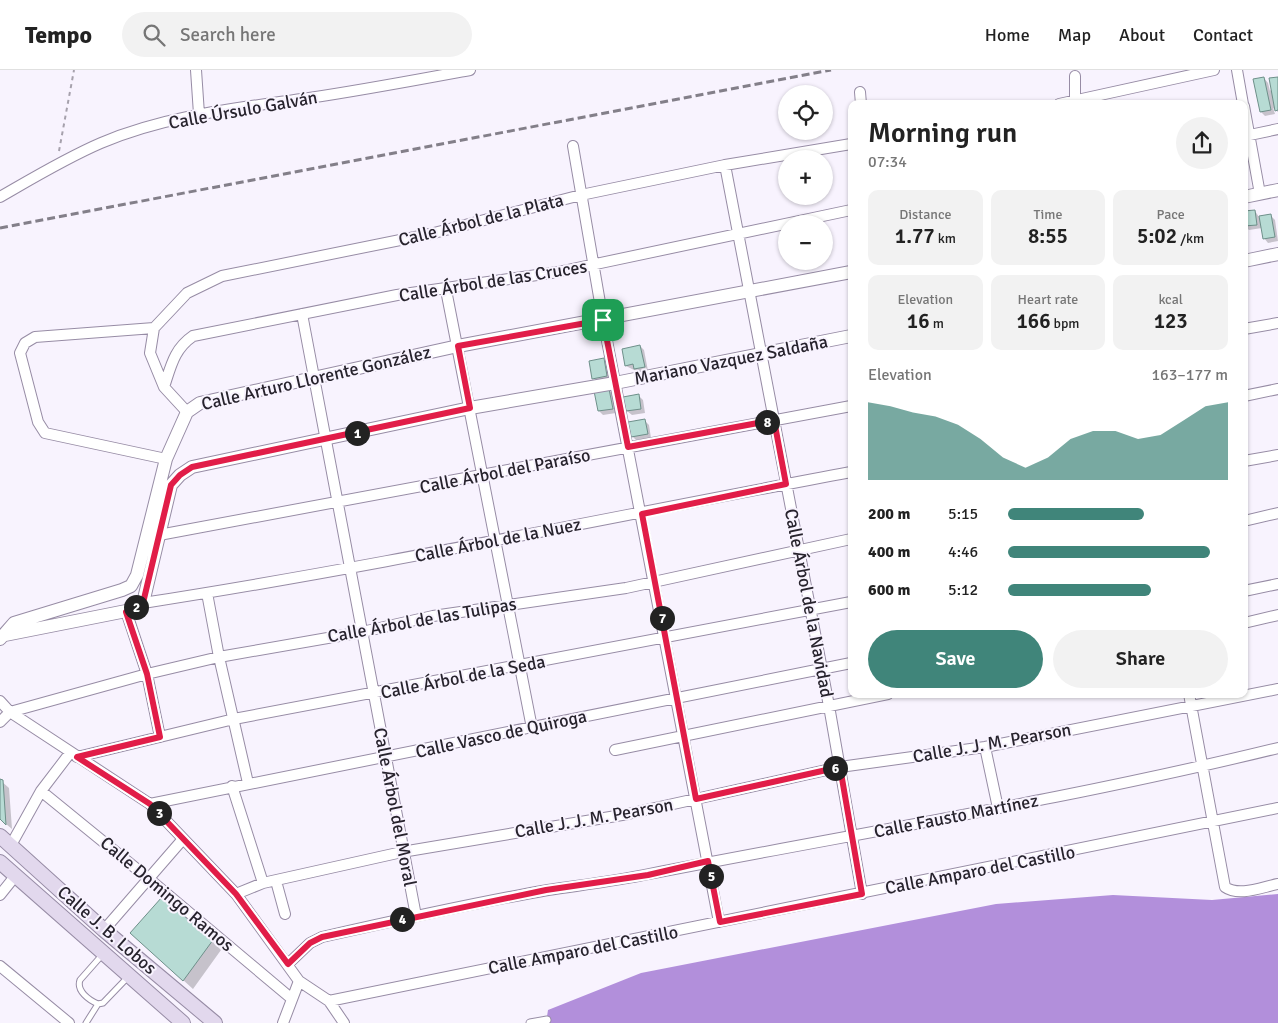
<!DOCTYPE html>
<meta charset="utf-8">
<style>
:root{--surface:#fff;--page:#f2f2f2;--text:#222;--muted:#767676;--line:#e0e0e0;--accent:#40857a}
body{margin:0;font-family:Signika,sans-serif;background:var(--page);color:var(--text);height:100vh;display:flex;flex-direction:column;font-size:19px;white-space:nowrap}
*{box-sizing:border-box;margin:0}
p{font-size:16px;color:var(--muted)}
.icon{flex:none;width:28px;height:28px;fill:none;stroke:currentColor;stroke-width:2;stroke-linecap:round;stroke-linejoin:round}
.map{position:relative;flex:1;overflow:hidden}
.sheet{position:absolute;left:848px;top:30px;width:400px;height:598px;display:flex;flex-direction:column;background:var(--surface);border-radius:10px;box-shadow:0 1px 4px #0004}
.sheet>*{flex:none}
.controls{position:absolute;left:778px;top:15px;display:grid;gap:10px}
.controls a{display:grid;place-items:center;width:55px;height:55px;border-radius:50%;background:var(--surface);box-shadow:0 1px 4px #0004;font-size:25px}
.pin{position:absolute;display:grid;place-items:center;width:42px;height:42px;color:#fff;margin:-21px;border-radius:10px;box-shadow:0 2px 8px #0006}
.km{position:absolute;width:25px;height:25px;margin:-12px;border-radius:50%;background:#222;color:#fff;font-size:14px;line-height:25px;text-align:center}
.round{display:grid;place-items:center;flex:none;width:52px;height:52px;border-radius:26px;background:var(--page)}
.summary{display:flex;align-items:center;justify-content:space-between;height:85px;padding:0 20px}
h1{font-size:28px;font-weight:600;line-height:38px}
.metrics{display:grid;grid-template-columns:repeat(3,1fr);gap:8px;height:85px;padding:5px 20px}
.metrics div{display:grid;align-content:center;border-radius:10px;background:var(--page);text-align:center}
.metrics b{font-size:21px;font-weight:600}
.metrics small{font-size:14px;font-weight:400}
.metrics p{font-size:14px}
.chart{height:140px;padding:10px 20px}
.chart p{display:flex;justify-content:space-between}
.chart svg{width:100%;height:90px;margin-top:5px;fill:var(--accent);opacity:.7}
.button{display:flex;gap:10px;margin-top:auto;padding:10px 20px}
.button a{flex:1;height:58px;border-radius:30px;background:var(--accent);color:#fff;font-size:20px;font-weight:600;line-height:58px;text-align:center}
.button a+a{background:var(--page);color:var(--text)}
ul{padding:0 20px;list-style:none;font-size:16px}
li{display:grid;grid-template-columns:80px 60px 1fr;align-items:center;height:38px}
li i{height:12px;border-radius:6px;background:var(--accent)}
header{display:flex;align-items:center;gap:30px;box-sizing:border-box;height:70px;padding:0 25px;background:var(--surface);border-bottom:1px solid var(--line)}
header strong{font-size:24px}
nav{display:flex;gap:28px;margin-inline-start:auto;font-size:18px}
.search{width:350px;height:45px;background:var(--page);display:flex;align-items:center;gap:12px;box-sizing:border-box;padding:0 18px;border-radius:28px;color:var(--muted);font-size:19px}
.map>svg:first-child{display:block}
.water{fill:#b28fdb}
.shadow{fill:#0003}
.building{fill:#b7dbd4;stroke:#6e908a}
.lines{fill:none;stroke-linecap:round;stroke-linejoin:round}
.service-casing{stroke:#978ca5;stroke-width:7}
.pedestrian-casing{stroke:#978ca5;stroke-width:9}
.minor-casing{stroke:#978ca5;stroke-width:12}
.tertiary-casing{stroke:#978ca5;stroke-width:14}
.secondary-casing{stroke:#978ca5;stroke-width:16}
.path{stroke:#a6a1ac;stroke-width:2;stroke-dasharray:4 4;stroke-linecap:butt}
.service{stroke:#fff;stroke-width:5}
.pedestrian{stroke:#fff;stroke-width:7}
.minor{stroke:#fff;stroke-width:10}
.tertiary{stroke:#fff;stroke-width:12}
.secondary{stroke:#e2d8ed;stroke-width:14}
.rail{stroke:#837f89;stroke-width:3;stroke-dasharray:8 4;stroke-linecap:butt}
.route-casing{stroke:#fff;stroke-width:10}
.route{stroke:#e11d48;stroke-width:6}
.labels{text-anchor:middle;stroke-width:4;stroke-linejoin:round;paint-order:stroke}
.street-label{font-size:18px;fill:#27232d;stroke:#f8f3fe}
</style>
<header>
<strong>Tempo</strong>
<div class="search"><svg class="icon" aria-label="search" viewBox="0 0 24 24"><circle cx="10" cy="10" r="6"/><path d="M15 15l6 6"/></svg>Search here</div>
<nav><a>Home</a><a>Map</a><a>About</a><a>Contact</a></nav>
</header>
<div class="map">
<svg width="1278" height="953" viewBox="0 0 1278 953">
<rect width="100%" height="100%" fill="#f8f3fe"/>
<path class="water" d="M1278,824v129h-732l2,-13 93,-37 355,-69 117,-9 99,5z"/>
<path class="shadow" d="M1264,8l4,5 2,8 8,-13v34l-5,-4 2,6 -10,2 -4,-4z
M1255,141l4,6 12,-1 4,4 3,21 -10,2 -4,-5 -2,-10 -13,2 -5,-5v-13z
M640,276l4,4 4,21 -8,2 -14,-7z
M603,290l4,4 3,16 -12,2 -4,-4z
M609,320l4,4 3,19 -13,2 -4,-4z
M638,325l5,5 2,13 -13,2 -5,-4z
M645,351l4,4 2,13 -15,2 -4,-4z
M0,710l9,8 3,41 -12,-10z
M212,871l9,9 -28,39 -52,-47z"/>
<path class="building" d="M1264,7l7,33 -11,2 -7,-33z
M1278,7v33l-3,1 -6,-33z
M1255,140l2,15 -13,1v-15z
M1271,144l4,23 -12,2 -4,-23z
M640,275l5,22 -11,2 -1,-5 -8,2 -3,-17z
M604,288l3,18 -15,3 -3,-18z
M609,319l4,20 -15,2 -4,-20z
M639,324l2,15 -15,2 -3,-14z
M645,349l3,15 -17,3 -3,-15z
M0,709l3,1 3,45 -6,-6z
M162,827l51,43 -30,41 -53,-48z"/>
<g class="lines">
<g class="service-casing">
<path id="service" d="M98,934c-9,-4 -22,-13 -18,-24l23,-26
M86,953l12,-19 5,-1 25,-26"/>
</g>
<g class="pedestrian-casing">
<path id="pedestrian" d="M530,953l17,-3"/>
</g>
<g class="minor-casing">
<path id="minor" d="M196,0l3,44
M1237,0l6,34
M860,22l1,12
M1059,34l155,-34
M1075,34v-28
M1244,36l16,88
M1245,66l33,-7
M573,76l30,174 116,602
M725,95l104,541 33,188
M0,127c33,-19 66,-39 101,-54 66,-28 138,-35 208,-45 54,-8 107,-18 161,-28
M446,220l86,438
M302,244l114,602
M154,258l-119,9 -10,6 -5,10 18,69 7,11 121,26
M1244,259l34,-6
M164,317c7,-21 10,-38 29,-51l204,-41 161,-23 293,-62
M1244,326l34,-7
M187,342l-23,-25 -14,-34 4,-25 33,-35 35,-17 208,-42 151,-39 144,-30 126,-21
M1244,391l34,-6
M1244,451l34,-8
M159,465l692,-129
M1244,521l34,-7
M207,523l12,64 29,126
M143,533c238,-37 472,-87 708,-131
M126,541l21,63 13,63
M1244,553l34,-8
M1189,624l36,193c14,10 37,0 53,-3
M0,631l10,11 140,92 86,90 63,87 30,20 15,22
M0,652l10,-10 137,-38 72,-17 143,-25 71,-16 193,-28 225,-49
M985,677l13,61
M615,680l273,-56
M77,687l157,-38 617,-117
M232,716l31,97
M41,721l108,88 143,120
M150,734l701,-141
M11,775l30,-54 29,-38
M276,811l9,33
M236,824l27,-11 139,-31 226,-38 212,-47 145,-20 293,-58
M0,825l16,-20
M104,860l79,-91
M288,894l22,-21 12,-6c75,-17 150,-34 226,-47 33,-5 68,-9 101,-16 210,-41 421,-75 629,-126
M0,896l69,57
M329,931l949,-193
M283,953l16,-42"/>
</g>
<g class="tertiary-casing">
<path id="tertiary" d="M1244,127l34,-7
M1244,191l34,-7
M5,565l121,-24 17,-8 28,-118 9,-10 12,-8 278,-59 145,-25 236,-47
M0,569l14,-16 108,-33 9,-4 6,-11 29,-116 21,-47 13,-9 258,-57 393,-74"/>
</g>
<g class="secondary-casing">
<path id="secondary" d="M0,766l104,94 111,93
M0,792l183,161"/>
</g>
<path class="path" d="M59,81l15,-81"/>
<use href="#service" class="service"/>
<use href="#pedestrian" class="pedestrian"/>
<use href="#minor" class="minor"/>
<use href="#tertiary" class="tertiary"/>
<use href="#secondary" class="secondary"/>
<path class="rail" d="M0,158l831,-158"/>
</g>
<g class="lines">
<g class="route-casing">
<path id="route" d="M603,250l25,127 146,-27 12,64 -144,30 54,285 144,-32 22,127 -142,28 -12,-61 -60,14 -102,15 -224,47 -12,6 -22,21 -52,-70 -86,-90 -73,-47 83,-20 -13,-63 -21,-62 17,-9 28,-118 9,-10 12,-8 278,-59 -12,-62z"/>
</g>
<use href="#route" class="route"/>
</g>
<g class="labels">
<g class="street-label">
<text transform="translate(243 40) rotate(-10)" y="6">Calle Úrsulo Galván</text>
<text transform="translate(481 150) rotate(-14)" y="6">Calle Árbol de la Plata</text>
<text transform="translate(493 211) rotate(-9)" y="6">Calle Árbol de las Cruces</text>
<text transform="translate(731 290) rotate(-11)" y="6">Mariano Vazquez Saldaña</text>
<text transform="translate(316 308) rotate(-13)" y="6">Calle Arturo Llorente González</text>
<text transform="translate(505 401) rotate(-11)" y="6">Calle Árbol del Paraíso</text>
<text transform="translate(498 470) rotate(-11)" y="6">Calle Árbol de la Nuez</text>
<text transform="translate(809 533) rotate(79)" y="6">Calle Árbol de la Navidad</text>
<text transform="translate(422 550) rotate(-10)" y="6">Calle Árbol de las Tulipas</text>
<text transform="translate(463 607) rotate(-11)" y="6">Calle Árbol de la Seda</text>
<text transform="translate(501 664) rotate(-12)" y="6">Calle Vasco de Quiroga</text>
<text transform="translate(992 673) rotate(-10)" y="6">Calle J. J. M. Pearson</text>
<text transform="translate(395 737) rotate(79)" y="6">Calle Árbol del Moral</text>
<text transform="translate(956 746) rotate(-11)" y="6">Calle Fausto Martínez</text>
<text transform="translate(594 748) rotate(-10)" y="6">Calle J. J. M. Pearson</text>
<text transform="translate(980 800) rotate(-11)" y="6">Calle Amparo del Castillo</text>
<text transform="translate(167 824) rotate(40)" y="6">Calle Domingo Ramos</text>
<text transform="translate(107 860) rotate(41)" y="6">Calle J. B. Lobos</text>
<text transform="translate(583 880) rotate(-11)" y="6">Calle Amparo del Castillo</text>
</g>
</g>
</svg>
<div class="controls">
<a><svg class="icon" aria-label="locate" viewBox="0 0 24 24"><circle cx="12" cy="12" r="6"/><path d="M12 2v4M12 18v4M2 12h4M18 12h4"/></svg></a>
<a>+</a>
<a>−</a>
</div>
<div class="pin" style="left:603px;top:250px;background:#1e9e55"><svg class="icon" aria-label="arrive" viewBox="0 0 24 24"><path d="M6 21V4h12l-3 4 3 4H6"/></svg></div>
<b class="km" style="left:357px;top:363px">1</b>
<b class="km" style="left:136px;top:537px">2</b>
<b class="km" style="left:159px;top:743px">3</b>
<b class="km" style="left:402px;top:849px">4</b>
<b class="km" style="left:711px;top:806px">5</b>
<b class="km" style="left:835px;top:698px">6</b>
<b class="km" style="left:662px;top:548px">7</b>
<b class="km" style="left:767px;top:352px">8</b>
<section class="sheet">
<div class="summary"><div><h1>Morning run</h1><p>07:34</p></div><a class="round"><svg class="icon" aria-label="share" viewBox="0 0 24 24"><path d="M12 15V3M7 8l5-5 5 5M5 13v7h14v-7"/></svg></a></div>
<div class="metrics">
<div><p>Distance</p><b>1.77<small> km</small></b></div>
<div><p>Time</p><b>8:55</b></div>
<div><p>Pace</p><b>5:02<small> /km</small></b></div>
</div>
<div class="metrics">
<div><p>Elevation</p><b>16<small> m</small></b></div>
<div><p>Heart rate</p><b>166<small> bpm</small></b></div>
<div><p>kcal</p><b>123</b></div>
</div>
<div class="chart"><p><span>Elevation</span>163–177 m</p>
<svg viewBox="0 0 160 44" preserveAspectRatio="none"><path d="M0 44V6L10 8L20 11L30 13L40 17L50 24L60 33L70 38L80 33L90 24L100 20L110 20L120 24L130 22L140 15L150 8L160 6V44z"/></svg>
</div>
<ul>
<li><b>200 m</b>5:15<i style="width:62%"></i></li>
<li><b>400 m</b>4:46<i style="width:92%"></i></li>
<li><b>600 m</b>5:12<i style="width:65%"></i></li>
</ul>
<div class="button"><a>Save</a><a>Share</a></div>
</section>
</div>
